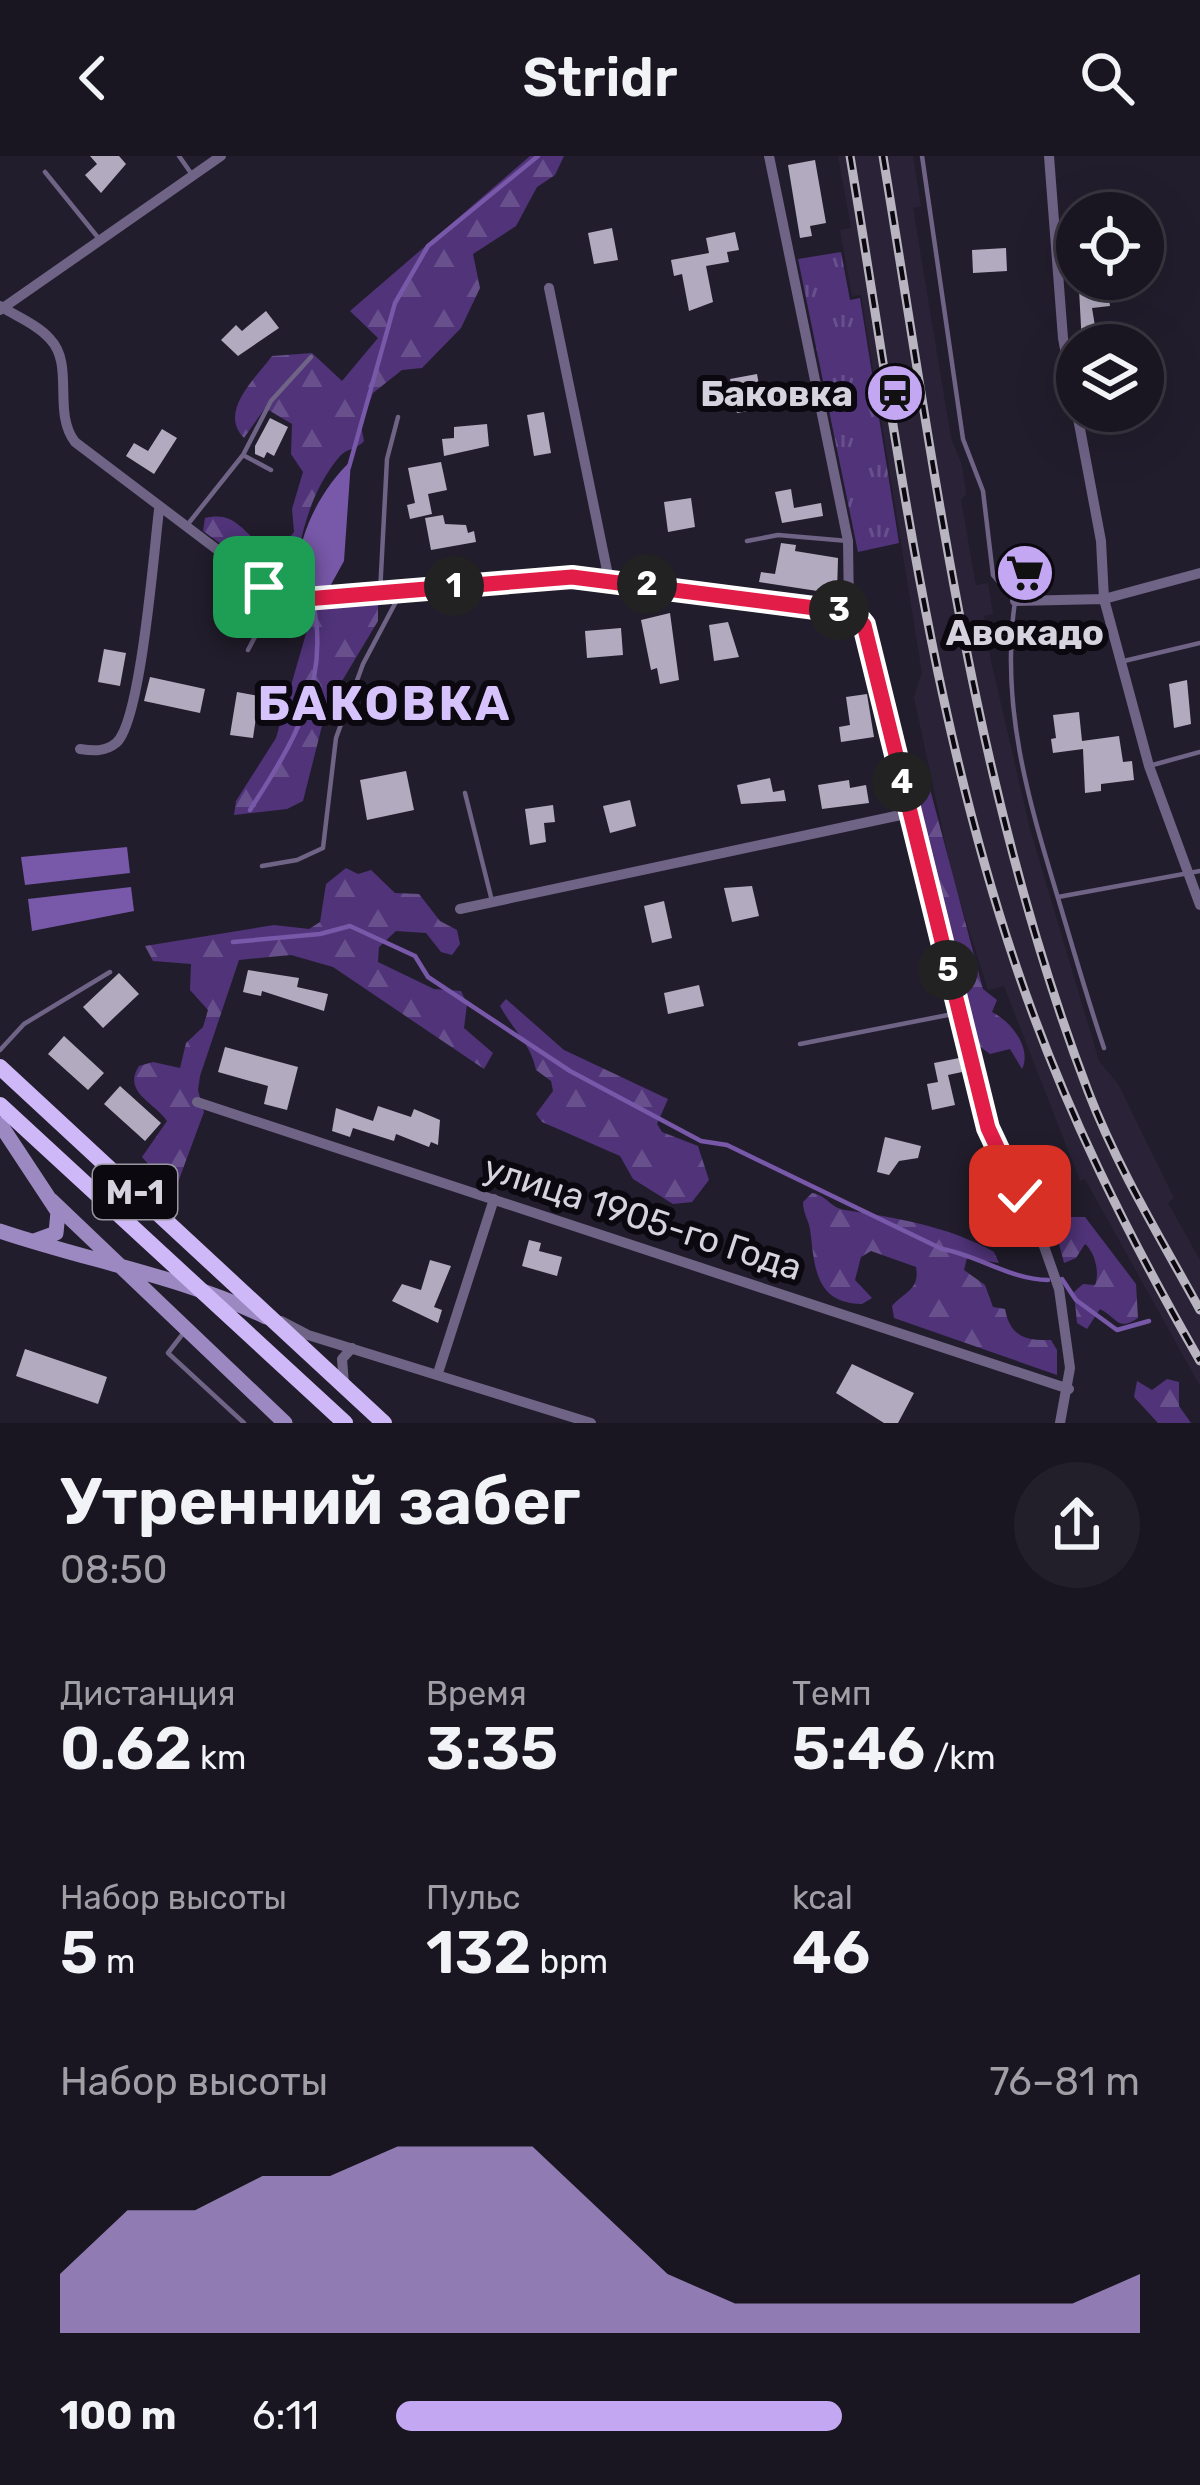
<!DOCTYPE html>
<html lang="ru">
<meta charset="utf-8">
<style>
:root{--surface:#1a1621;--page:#231f2a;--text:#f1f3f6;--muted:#9f9fa5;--line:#38353f;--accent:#c3a7f2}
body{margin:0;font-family:Rubik,sans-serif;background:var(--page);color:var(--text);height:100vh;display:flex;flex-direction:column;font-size:45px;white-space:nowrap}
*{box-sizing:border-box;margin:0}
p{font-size:39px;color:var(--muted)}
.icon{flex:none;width:66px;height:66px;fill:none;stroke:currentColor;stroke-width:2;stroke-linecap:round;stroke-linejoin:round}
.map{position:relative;height:1267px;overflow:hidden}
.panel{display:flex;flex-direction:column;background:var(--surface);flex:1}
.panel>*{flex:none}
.tools{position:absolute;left:1056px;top:36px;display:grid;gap:24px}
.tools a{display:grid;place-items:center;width:108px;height:108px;border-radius:50%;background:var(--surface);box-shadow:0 12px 48px #0002,0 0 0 3px var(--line);font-size:60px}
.pin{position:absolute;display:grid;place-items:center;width:102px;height:102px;color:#fff;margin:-51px;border-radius:24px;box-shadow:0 6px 18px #0006}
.km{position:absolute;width:60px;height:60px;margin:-30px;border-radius:50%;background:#222;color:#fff;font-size:33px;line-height:60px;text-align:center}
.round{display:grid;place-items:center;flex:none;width:126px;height:126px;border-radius:63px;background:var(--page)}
.summary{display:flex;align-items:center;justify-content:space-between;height:204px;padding:0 60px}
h1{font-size:66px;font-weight:600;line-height:90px}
.stats{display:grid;grid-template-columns:repeat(3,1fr);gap:18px;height:204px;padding:12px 60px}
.stats div{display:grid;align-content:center}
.stats b{font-size:60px;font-weight:600}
.stats small{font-size:33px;font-weight:400}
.stats p{font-size:33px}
.chart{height:336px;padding:24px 60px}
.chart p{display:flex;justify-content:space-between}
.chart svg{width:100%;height:216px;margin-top:12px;fill:var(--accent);opacity:.7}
ul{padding:0 60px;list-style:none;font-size:39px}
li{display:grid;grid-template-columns:192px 144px 1fr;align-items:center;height:90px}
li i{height:30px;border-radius:15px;background:var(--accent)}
header{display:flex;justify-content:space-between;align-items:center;height:156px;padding:0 60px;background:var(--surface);font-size:54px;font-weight:600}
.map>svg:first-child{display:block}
.built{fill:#2a2338}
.grass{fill:url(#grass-tufts)}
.forest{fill:url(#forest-firs)}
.water{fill:#7858a9}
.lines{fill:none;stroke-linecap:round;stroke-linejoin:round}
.stream{stroke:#7858a9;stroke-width:4.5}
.building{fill:#b2abc0}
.service{stroke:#6f6386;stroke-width:4.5}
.minor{stroke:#6f6386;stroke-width:10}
.secondary{stroke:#9d89c2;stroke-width:15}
.trunk{stroke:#ceb8f7;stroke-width:16}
.rail-casing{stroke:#b8b4c0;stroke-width:9}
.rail{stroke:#0b080f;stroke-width:4.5;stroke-dasharray:14;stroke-linecap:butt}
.route-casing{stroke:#fff;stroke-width:24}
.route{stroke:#e11d48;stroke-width:15}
.labels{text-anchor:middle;stroke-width:12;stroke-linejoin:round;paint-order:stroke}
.shield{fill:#0b080f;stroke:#9996a0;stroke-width:3}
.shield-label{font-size:33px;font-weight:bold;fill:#d6d3de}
.poi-label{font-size:36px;font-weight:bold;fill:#d6d3de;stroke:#0b080f;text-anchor:end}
.street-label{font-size:36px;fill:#d6d3de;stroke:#0b080f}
.district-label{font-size:48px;font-weight:bold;letter-spacing:3px;fill:#d7c3fc;stroke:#0b080f}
</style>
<header><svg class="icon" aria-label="back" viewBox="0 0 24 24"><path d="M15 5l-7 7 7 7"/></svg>Stridr<svg class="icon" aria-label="search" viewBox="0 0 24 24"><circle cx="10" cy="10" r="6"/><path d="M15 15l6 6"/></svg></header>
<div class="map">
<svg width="1200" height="1267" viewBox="0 0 1200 1267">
<defs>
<pattern id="grass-tufts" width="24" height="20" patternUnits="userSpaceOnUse" patternTransform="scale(3)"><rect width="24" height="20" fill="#503379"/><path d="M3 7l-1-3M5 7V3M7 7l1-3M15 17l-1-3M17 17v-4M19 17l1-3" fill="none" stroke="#68508c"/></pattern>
<pattern id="forest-firs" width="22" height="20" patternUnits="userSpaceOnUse" patternTransform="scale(3)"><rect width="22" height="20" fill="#503379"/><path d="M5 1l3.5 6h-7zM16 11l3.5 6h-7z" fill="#68508c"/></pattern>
</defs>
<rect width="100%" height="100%" fill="#221d2c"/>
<path class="built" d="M838,0h75l8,50 -8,2 38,230 11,27 4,29 -5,6 14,80 1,5 12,-2 5,31 -9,2 7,45 39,168 69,232 19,23 56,114 -6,5 32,57v126l-115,-207 -5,2 -76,-195 -16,4 -35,-111 -39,-182 8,-24 -61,-378 -9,1 -12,-66 11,-2z"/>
<path class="grass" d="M841,96l9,48 10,-2 39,245 -41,9 -60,-293z"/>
<path class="forest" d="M530,0h34l-9,19 -18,12 -21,39 -43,28 7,34 -19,40 -39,40 -20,2 -29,23 -12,33 3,15c-7,8 -18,8 -24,15 -32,38 -40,83 -48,132l-6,3 -83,-60 2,-13c28,-7 36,11 55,26l24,1 10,-13 -2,-23 11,-37 -12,-18 1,-30 -27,-16 -21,30c-26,-26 11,-59 28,-82l40,-3 30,28 36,-43 -28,-27z
M364,445l14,3v17l-51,85 -24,95 -16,8 -53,6 2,-14 40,-63 33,-115 -16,-11 12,-8z
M920,615l6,3 57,215 14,11 -5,12c20,10 40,37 30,57l-12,-20 -20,5 -11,-8 -67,-264z
M346,712l12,6 13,-4 24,23 24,1 21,27 17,9 3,14 -8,11 -11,-3 -15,-19 -30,-2 -17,16 -1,15 56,27 27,2 6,13 -3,24 29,25 -9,16 -151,-102 -42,-12 -52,5 -39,116 -2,14 6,22 -30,81 -32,-36 25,-36c-13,-19 -45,-29 -28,-55l14,-4 27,6 6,-25 17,-16 5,-17 -18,-20 1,-26 -38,-3 -8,-15 129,-21 35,4 11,-7 6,-38z
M506,843l58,51 104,49 -11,25 5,8 36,14 11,34 -17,22 -19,2 -40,-25 -13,-23 -78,-34 -6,-8 17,-23 -2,-10 -15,-11c-5,-26 -23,-40 -36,-64z
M812,1037c15,2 18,15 33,17 52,8 103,16 149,42l5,11 -32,-5 -3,12 21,15 8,22 12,2c5,27 20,32 46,31l6,10v25l-163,-57 -2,-12c13,-15 28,-16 24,-39l-45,-16 -10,6 -6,23 17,18 -10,6c-48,-1 -47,-38 -52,-75 -2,-10 -7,-16 -7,-27z
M1067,1061h18l51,67 2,34c-21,14 -20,0 -38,-9l-13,20 -10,-6 -3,-31 9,-8 12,1c5,-12 0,-33 -10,-41l-9,14 -12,5 -6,-23z
M1167,1223l12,3v24l12,17h-33l-24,-26 3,-16 15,9z"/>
<path class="water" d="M351,305l-7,100 -16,29 -26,1c-14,-41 17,-101 49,-130z
M127,691l3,26 -105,12 -4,-28z
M131,731l3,24 -102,20 -4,-32z"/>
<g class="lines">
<path class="stream" d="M349,311l46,-164 33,-57 110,-90
M250,654c42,-65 81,-127 63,-207
M233,786l87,-8 30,-8 65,30 13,21 142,94 131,70 26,4 215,104c36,6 69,31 106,31
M1062,1123l14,21 41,30 32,-9"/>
</g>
<path class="building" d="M90,0h29l7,8 -25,29 -16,-18 12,-11z
M815,4l11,63 -16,3 2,10 -12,2 -12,-73z
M612,72l6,32 -24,4 -6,-31z
M735,76l4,18 -12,2 2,10 -23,4 7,36 -24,9 -7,-37 -8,2 -3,-16 38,-7 -3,-15z
M1006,92l1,23 -34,2 -1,-23z
M1107,129l3,21 -18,2 6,36 -16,1 -3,-56z
M266,155l13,17 -41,28 -17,-16 15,-15 6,6z
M757,218l2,11 7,-1 4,23 -33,6 -7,-34z
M544,256l7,41 -17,3 -7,-41z
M270,262l18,9 -14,29 -7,-4 -3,6 -9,-4v-8z
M487,268l2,22 -45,10 -2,-17 12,-1v-11z
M162,273l15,9 -23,36 -28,-18 8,-13 14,8z
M441,306l6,28 -19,4 4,20 -22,5 -3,-14 8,-2 -7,-35z
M791,333l3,19 27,-5 2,13 -41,7 -7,-31z
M691,342l4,29 -27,5 -4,-30z
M443,359l2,9 21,1 2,8 6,-2 2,11 -45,8 -6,-32z
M781,387l15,2 -1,6 43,7 -1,36 -78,-12 2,-10 14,2z
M670,457l9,67 -19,4 -3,-16 -6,2 -10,-50z
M728,466l11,35 -25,4 -5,-36z
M621,472l2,27 -36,3 -2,-27z
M104,493l22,4 -6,33 -22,-4z
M150,521l55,12 -5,24 -56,-12z
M1187,524l4,44 -17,4 -5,-44z
M237,536l22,4 -6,42 -23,-3z
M867,538l7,43 -33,5 -2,-15 11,-2 -4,-28z
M1079,556l3,29 37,-5 4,26 9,-1 2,19 -33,4v7l-16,2 -2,-44 -30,4 -2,-14 5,-1 -3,-23z
M406,615l8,39 -47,10 -7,-40z
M770,622l3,14 11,-2 2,11 -45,3 -4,-19z
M849,624l1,8 16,-3 3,18 -47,6 -4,-24z
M630,644l6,26 -26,7 -7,-27z
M553,649l2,17 -11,1 2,19 -16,3 -5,-36z
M752,730l7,30 -27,6 -8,-34z
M664,745l8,37 -20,5 -8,-37z
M248,814l51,8 -2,9 31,7 -4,17 -62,-20 -1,5 -18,-4z
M119,817l20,21 -36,34 -20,-21z
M699,829l5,21 -36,8 -4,-21z
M64,880l40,37 -16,17 -40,-36z
M225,891l73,20 -11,43 -23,-6 4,-18 -50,-14z
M959,902l3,14 -14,3 7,30 -23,5 -5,-26 11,-2 -4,-19z
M120,930l41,37 -16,18 -41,-37z
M378,950l33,11 3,-8 26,11 -2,25 -7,-3 -2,5 -33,-13 -2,7 -41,-13 -3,9 -18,-6 4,-23 37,13z
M885,981l36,9 -3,12 -19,3 -10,14 -12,-3z
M529,1084l12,3 -2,8 23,6 -5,19 -35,-10z
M430,1104l21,6 -17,41 8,3 -4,13 -46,-22 10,-17 19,6z
M25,1193l82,28 -9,27 -82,-28z
M852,1208l62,29 -16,30h-14l-48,-30z"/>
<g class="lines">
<path class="service" d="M179,0l14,20
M922,0l41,283 20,52 10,84 22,26c-15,104 13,198 43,297 15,50 29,100 46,150
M45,16l55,68
M243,299l28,-54 40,-44
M188,368l55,-69 28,15
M747,385l31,-6 70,6
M380,437l7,-134 11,-42
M248,494l29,-55
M1124,505l76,-18
M1149,610l51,-14
M465,637l27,108
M262,710l35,-6 26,-12 13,-110 27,-74 36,-68
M1058,741l142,-26
M800,888l158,-31
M0,894l24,-26 86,-52
M185,1175l-17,22 76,70"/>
<path class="minor" d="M769,0l79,385 1,71
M1049,0l14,182 38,203 3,58 45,167 51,139
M549,132l60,292
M0,150c16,10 38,19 50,33 25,26 2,73 25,103l202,153 29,4 266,-22 277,35
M0,154l221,-154
M1015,445l89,-2 96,-26
M849,456l15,13 124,503 51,104 20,57 11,79 -10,55
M80,593c13,2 25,3 36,-6 25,-20 38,-194 43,-233
M460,753l450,-96
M197,946l872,287
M281,1165l27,14 283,88
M438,1217l56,-174
M344,1228l-2,-25 10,-11"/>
<path class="secondary" d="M0,968l58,88 -2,21 -22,8
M51,1044l234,223
M0,1075c89,30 184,46 266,86"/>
<path class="trunk" d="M0,911l384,356
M0,949l345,318"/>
<g class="rail-casing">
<path id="rail" d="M850,0c45,270 78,549 166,810 47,140 111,268 184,395
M883,0c52,314 91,636 205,935 29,76 73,148 112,219"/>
</g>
<use href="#rail" class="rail"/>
</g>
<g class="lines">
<g class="route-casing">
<path id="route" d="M264,431l42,12 266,-22 282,36 10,12 124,503 32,68"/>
</g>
<use href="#route" class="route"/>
</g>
<defs>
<g id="station-disc" transform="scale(3)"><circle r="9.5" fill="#c3a7f2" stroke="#0b080f"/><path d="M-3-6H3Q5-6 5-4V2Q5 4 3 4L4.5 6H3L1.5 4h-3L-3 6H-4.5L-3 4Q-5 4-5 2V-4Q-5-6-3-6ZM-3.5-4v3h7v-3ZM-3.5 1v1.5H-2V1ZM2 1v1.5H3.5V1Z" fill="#111"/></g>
<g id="supermarket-disc" transform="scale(3)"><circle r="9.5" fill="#c3a7f2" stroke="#0b080f"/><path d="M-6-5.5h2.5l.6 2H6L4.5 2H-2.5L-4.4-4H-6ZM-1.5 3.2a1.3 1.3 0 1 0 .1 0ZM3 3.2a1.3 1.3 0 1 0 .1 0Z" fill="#111"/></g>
</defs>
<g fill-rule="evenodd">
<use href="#station-disc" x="895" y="237"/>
<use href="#supermarket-disc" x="1025" y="417"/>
</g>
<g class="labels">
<rect class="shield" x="93" y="1009" width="84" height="54" rx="9"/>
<g class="shield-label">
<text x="135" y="1048">М-1</text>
</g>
<g class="poi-label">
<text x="853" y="250">Баковка</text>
<text x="1025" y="489" text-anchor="middle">Авокадо</text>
</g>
<g class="street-label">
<text transform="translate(643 1061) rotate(18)" y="13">улица 1905-го Года</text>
</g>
<g class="district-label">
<text x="385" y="564">БАКОВКА</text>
</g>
</g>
</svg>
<div class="tools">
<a><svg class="icon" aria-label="locate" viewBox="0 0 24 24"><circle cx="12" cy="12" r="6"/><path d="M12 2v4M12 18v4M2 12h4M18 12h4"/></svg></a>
<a><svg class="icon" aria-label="layers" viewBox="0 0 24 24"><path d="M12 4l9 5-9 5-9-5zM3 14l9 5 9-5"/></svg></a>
</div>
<div class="pin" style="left:264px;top:431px;background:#1e9e55"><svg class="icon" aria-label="arrive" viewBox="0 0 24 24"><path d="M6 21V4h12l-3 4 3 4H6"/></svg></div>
<div class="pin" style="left:1020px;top:1040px;background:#d93025"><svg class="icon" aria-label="check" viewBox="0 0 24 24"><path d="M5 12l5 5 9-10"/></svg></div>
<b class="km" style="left:454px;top:430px">1</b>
<b class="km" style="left:647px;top:428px">2</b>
<b class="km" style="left:839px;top:454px">3</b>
<b class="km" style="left:902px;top:626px">4</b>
<b class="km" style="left:948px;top:814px">5</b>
</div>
<section class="panel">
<div class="summary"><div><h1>Утренний забег</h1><p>08:50</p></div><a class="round"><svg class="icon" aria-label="share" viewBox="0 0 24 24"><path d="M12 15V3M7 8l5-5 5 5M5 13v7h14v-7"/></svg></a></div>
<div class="stats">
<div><p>Дистанция</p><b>0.62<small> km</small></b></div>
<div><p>Время</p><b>3:35</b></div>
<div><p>Темп</p><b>5:46<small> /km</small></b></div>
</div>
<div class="stats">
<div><p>Набор высоты</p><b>5<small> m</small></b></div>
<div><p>Пульс</p><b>132<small> bpm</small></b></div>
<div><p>kcal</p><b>46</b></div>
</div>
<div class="chart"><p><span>Набор высоты</span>76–81 m</p>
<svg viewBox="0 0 160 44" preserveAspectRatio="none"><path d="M0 44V32L10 19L20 19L30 12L40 12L50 6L60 6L70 6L80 19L90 32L100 38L110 38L120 38L130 38L140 38L150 38L160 32V44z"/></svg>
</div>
<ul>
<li><b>100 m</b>6:11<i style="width:60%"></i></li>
</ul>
</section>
